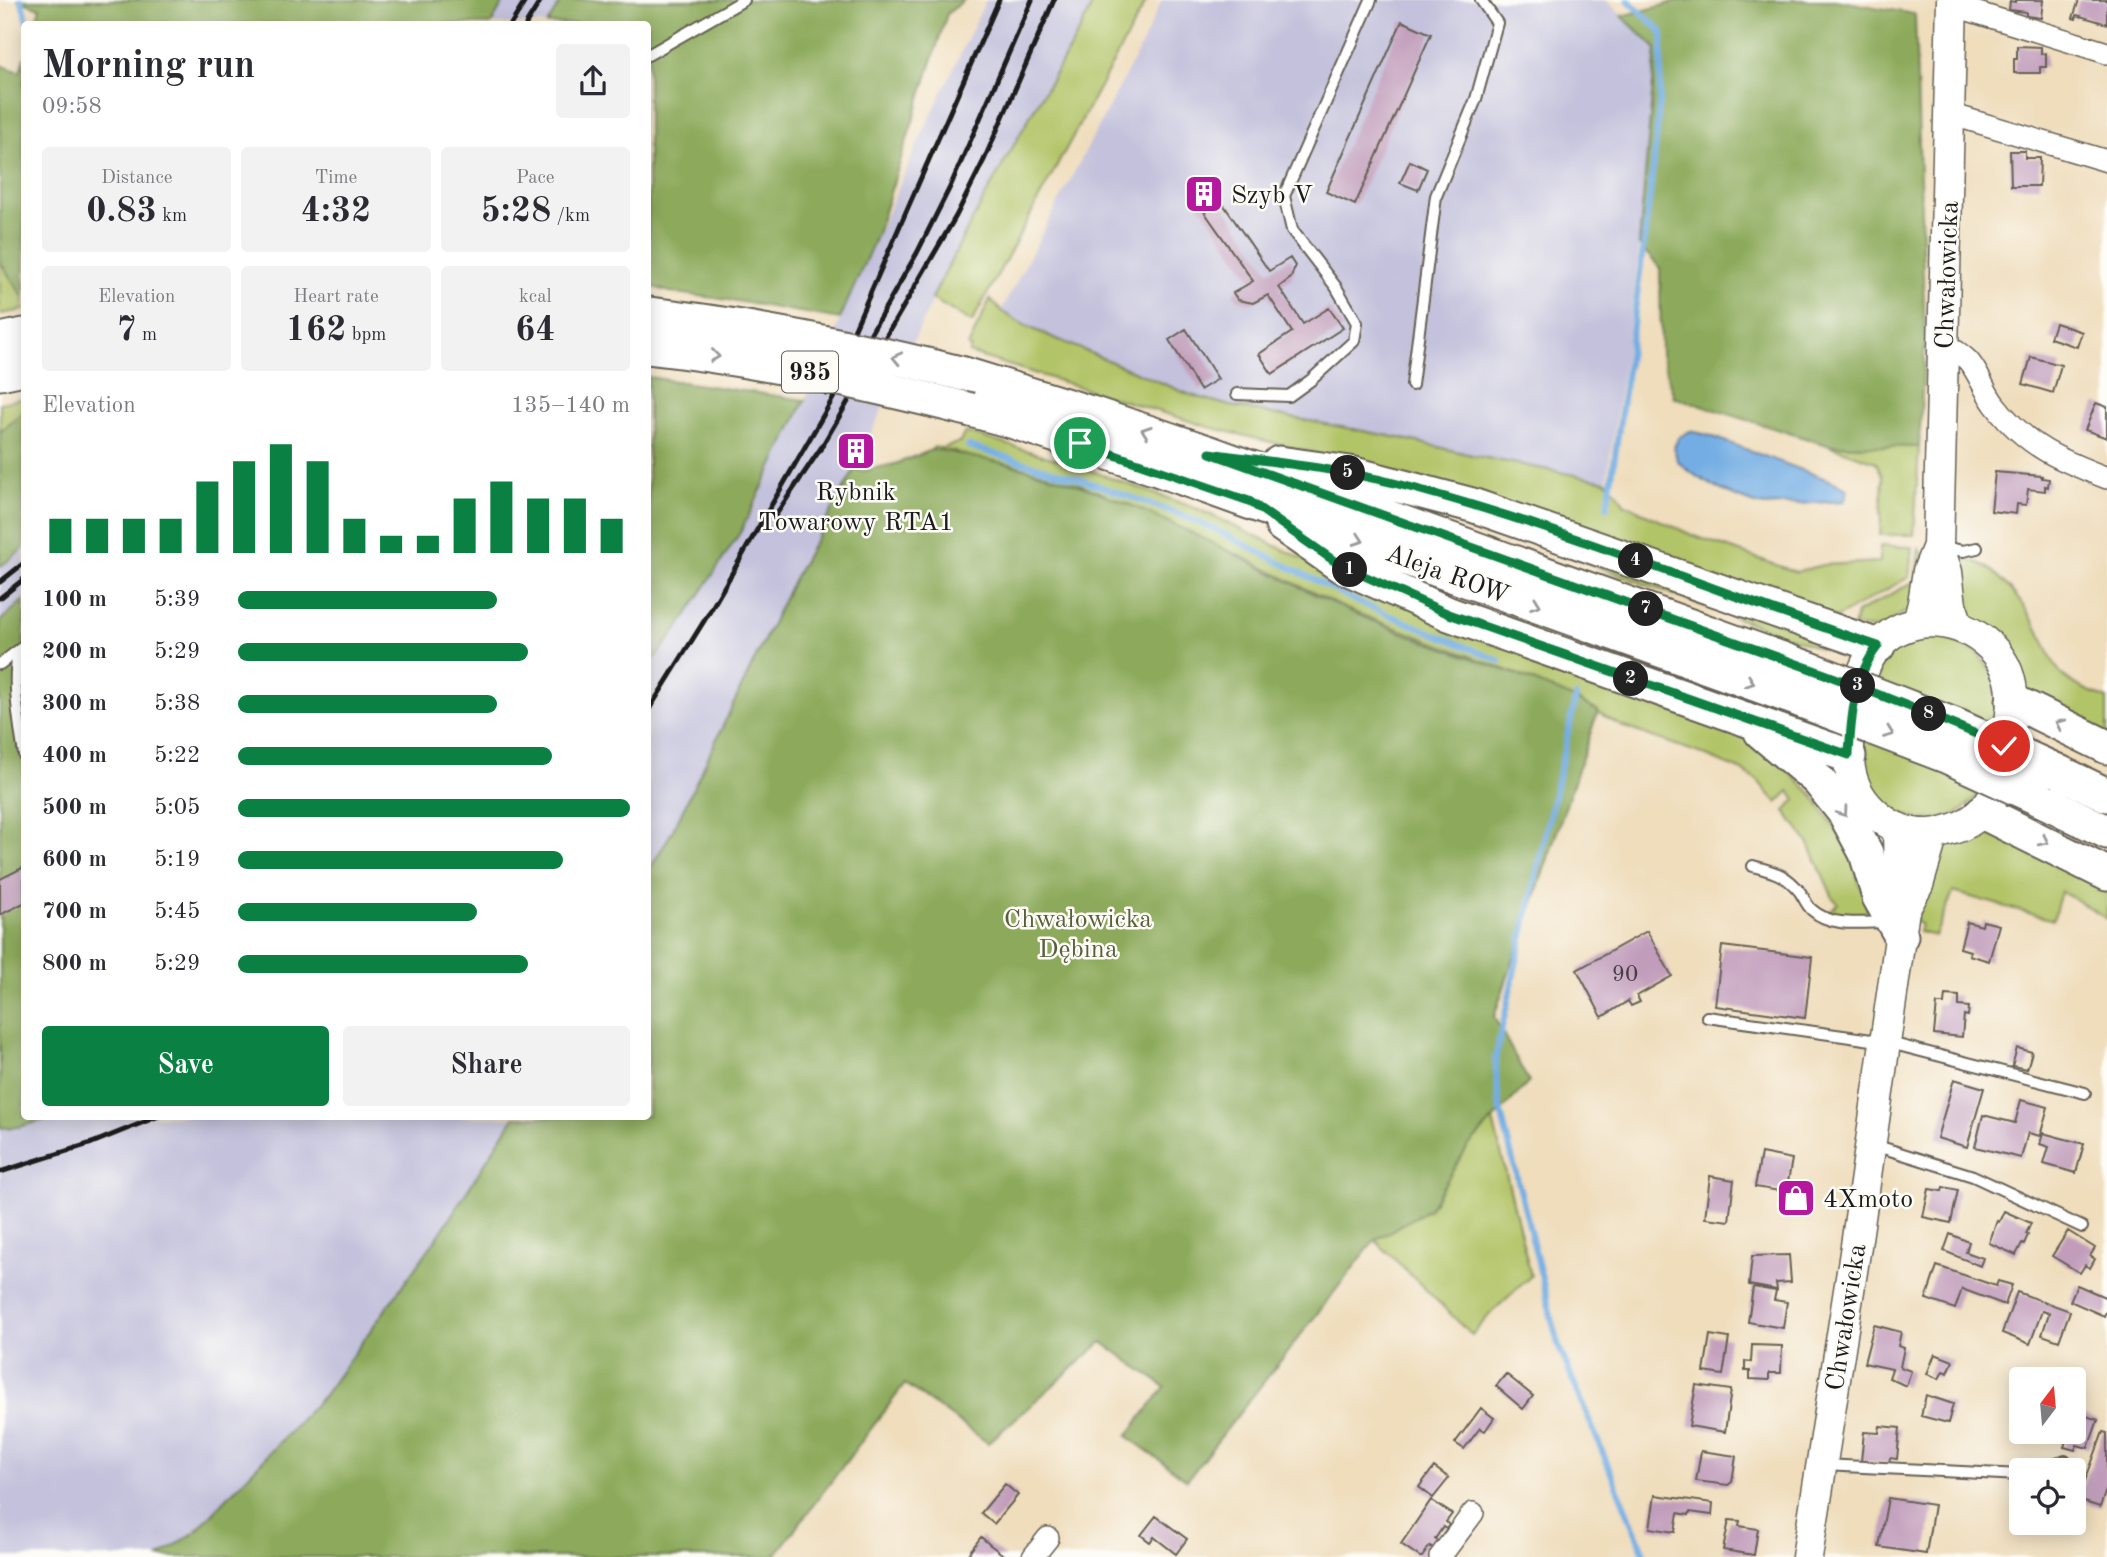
<!DOCTYPE html>
<meta charset="utf-8">
<style>
:root{--surface:#fff;--page:#f2f2f3;--text:#2b2b33;--muted:#7c7c81;--accent:#0b8043}
body{margin:0;font-family:"Old Standard TT",serif;background:var(--page);color:var(--text);height:100vh;display:flex;flex-direction:column;font-size:26px;white-space:nowrap}
*{box-sizing:border-box;margin:0}
p{font-size:23px;color:var(--muted)}
.icon{flex:none;width:38px;height:38px;fill:none;stroke:currentColor;stroke-width:2;stroke-linecap:round;stroke-linejoin:round}
.map{position:relative;flex:1;overflow:hidden}
.sheet{position:absolute;left:21px;top:21px;width:630px;height:1099px;display:flex;flex-direction:column;background:var(--surface);border-radius:7px;box-shadow:0 4px 18px #0003}
.sheet>*{flex:none}
.needle{width:46px;rotate:16deg}
.buttons{position:absolute;left:2009px;top:1367px;display:grid;gap:14px}
.buttons a{display:grid;place-items:center;width:77px;height:77px;border-radius:7px;background:var(--surface);box-shadow:0 4px 18px #0003;font-size:35px}
.pin{position:absolute;display:grid;place-items:center;width:60px;height:60px;color:#fff;margin:-30px;border:4px solid #fff;border-radius:50%;box-shadow:0 2px 7px #0007}
.km{position:absolute;width:35px;height:35px;margin:-18px;border-radius:50%;background:#222;color:#fff;font-size:19px;line-height:35px;text-align:center}
.round{display:grid;place-items:center;flex:none;width:74px;height:74px;border-radius:7px;background:var(--page)}
.summary{display:flex;align-items:center;justify-content:space-between;height:119px;padding:0 21px}
h1{font-size:38px;font-weight:600;line-height:52px}
.figures{display:grid;grid-template-columns:repeat(3,1fr);gap:10px;height:119px;padding:7px 21px}
.figures div{display:grid;align-content:center;border-radius:7px;background:var(--page);text-align:center}
.figures b{font-size:35px;font-weight:600}
.figures small{font-size:19px;font-weight:400}
.figures p{font-size:19px}
.chart{height:196px;padding:14px 21px}
.chart p{display:flex;justify-content:space-between}
.chart svg{width:100%;height:126px;margin-top:7px;stroke:var(--accent);stroke-width:6}
.button{display:flex;gap:14px;margin-top:auto;padding:14px 21px}
.button a{flex:1;height:80px;border-radius:7px;background:var(--accent);color:#fff;font-size:28px;font-weight:600;line-height:80px;text-align:center}
.button a+a{background:var(--page);color:var(--text)}
ul{padding:0 21px;list-style:none;font-size:23px}
li{display:grid;grid-template-columns:112px 84px 1fr;align-items:center;height:52px}
li i{height:18px;border-radius:9px;background:var(--accent)}
.map>svg:first-child{display:block}
.industrial{fill:#c3c1db}
.green{fill:#b2c468;stroke:#677042;stroke-width:2}
.forest{fill:#8daa5c;stroke:#54633c;stroke-width:2}
.water{fill:#73ade3;stroke:#486480;stroke-width:2}
.lines{fill:none;stroke-linecap:round;stroke-linejoin:round}
.stream{stroke:#73ade3;stroke-width:6}
.building{fill:#c19dbb}
.service-casing{stroke:#666054;stroke-width:14}
.minor-casing{stroke:#666054;stroke-width:24}
.secondary-casing{stroke:#666054;stroke-width:33}
.primary-casing{stroke:#666054;stroke-width:37}
.service{stroke:#fff;stroke-width:10}
.minor{stroke:#fff;stroke-width:21}
.secondary{stroke:#fff;stroke-width:30}
.primary{stroke:#fff;stroke-width:33}
.rail{stroke:#1c1c1c;stroke-width:5}
.primary-bridge-casing{stroke:#666054;stroke-width:37;stroke-linecap:butt}
.primary-bridge{stroke:#fff;stroke-width:33}
.oneway{stroke:#999}
.route-casing{stroke:#fff;stroke-width:14}
.route{stroke:#0b8043;stroke-width:9}
.labels{text-anchor:middle;stroke-width:5;stroke-linejoin:round;paint-order:stroke}
.number-label{font-size:23px;fill:#453c44}
.shield{fill:#fdfcf7;stroke:#605f5e;stroke-width:2}
.shield-label{font-size:24px;font-weight:bold;fill:#1c1c1c}
.poi-label{font-size:26px;fill:#1c1c1c;stroke:#fdfcf7;text-anchor:start}
.street-label{font-size:26px;fill:#1c1c1c;stroke:#fdfcf7}
.park-label{font-size:26px;fill:#585f3a;stroke:#fdfcf7}
</style>
<div class="map">
<svg width="2107" height="1557" viewBox="0 0 2107 1557">
<rect width="100%" height="100%" fill="#fdfcf7"/>
<filter id="ink" filterUnits="userSpaceOnUse"><feTurbulence type="fractalNoise" baseFrequency=".0143" numOctaves="2"/><feDisplacementMap in="SourceGraphic" scale="14" xChannelSelector="R" yChannelSelector="G"/><feConvolveMatrix kernelMatrix="1 2 1 2 8 2 1 2 1" color-interpolation-filters="sRGB"/></filter>
<filter id="wash" filterUnits="userSpaceOnUse"><feTurbulence type="fractalNoise" baseFrequency=".00686" numOctaves="4" result="noise"/><feDisplacementMap in="SourceGraphic" scale="28" xChannelSelector="R" yChannelSelector="G"/><feGaussianBlur stdDeviation="1.57" result="paint"/><feColorMatrix in="noise" values="0 0 0 0 0 0 0 0 0 0 0 0 0 0 0 0 0 1.4 0 .05"/><feComposite in="paint" operator="in"/></filter>
<g filter="url(#wash)">
<rect width="100%" height="100%" fill="#efddbc"/>
<path class="industrial" d="M499,0h63l-15,24h-62z
M986,0h112l-107,183 -38,73 -104,225 -57,101 -119,248 -25,42v-205l31,-40 34,-51 40,-66 52,-110 113,-257z
M1162,0h444l50,49 -17,196 -11,93 -22,143 -130,-25 -76,-18 -170,-32 -42,-12 -162,-68 -25,-15 140,-265z
M24,548v52l-24,21v-54z
M0,817l24,299 490,1 -73,115 -117,163 -129,137 -36,25h-159z"/>
<path class="green" d="M1094,0h53l-175,322 -40,-23c30,-63 65,-124 100,-186 21,-37 45,-73 62,-113z
M0,262l24,36v12l-24,4z
M990,299l11,12 25,15 162,68 42,12 170,32 76,18 130,25 12,12 6,10 26,13 42,19 104,37 26,-7 58,-3v-16l32,1 -3,30 -73,41 -441,-145 -186,-46 -240,-74 2,-5 -3,-1z
M24,398v14l-24,20v-29z
M965,432l104,31 129,46 146,69 251,105 139,50 28,13 50,48 36,53 20,63c-12,9 -27,6 -40,2l10,-9 -5,-5 -24,-54 -24,-33 11,-11 -7,-9 -12,12 -19,-22 -16,-10 -43,-18 -78,-27 -40,-24 -61,-27 -176,-67 -93,-47 -169,-76 -71,-21 -37,-6 -21,-7 -22,-1 3,-3 9,1 17,-6z
M1827,445l92,2 -5,88h-34l3,-58 -7,-15z
M1347,481l479,156 -4,12 -306,-112 -3,5 -166,-59z
M1919,549l5,6 -9,50 -35,24 -27,-2 4,-14 58,-32z
M1966,560c31,1 64,53 77,79 5,11 9,23 17,33 11,13 32,20 47,27v37l-76,-38 -68,-88 -4,-45z
M1930,635l14,1 34,17 17,25 4,23 -19,93 -21,19 -17,6h-27l-26,-11 -19,-21 -8,-31 9,-74 19,-31 19,-11z
M1982,829l125,57v33l-46,-28 -8,29 -100,-28 -18,44 -16,-4 2,-8 -6,-2 26,-76z
M1493,1120l38,156 -41,38 -18,21 -97,-95 54,-31 39,-63z"/>
<path class="forest" d="M17,0h488l-14,24h-456l5,-16z
M562,0h402l-17,14 -70,220 -37,85 -104,-18 -67,-9 -21,-7v-261h-101z
M1683,0h152l80,14 10,326 -6,107 -92,-2 -153,-48 -13,-43 -1,-86 -21,-23 17,-196 -34,-33z
M24,57v241l-24,-36v-197l20,7z
M648,377l157,23 -64,131 -62,96 -31,40z
M24,412v136l-24,19v-135z
M931,450c19,0 34,6 52,9 129,23 243,94 360,149 84,39 174,60 255,103l-104,306 35,65 -61,64 -39,63 -54,31 -188,240 -60,-44 38,-49 -63,-45 -114,101 -83,-59 -131,173h-615l36,-25 129,-137 117,-163 73,-115 134,-1v-244l25,-42 119,-248 63,-113 7,2 33,-7z
M24,600v516l32,1 -38,10 -18,1v-507z"/>
<path class="water" d="M1690,431l18,4 126,47 14,8 -4,11 -79,5c-22,-3 -74,-29 -88,-46l-3,-13 4,-9z"/>
<g class="lines">
<path class="stream" d="M21,0l7,24
M968,446l112,33 101,36 35,15 142,72 142,59
M1607,507c14,-86 25,-172 36,-258 9,-72 19,-144 19,-217l-34,-32
M1576,697l-81,362 4,45 59,240 86,209"/>
</g>
<g id="blocks">
<path class="building" d="M2015,0h28l-2,18 -15,-2v-4l-17,-2 1,-9 5,1z
M2079,0h28v24l-30,-9 -1,4 -3,-1z
M1402,21l29,13 -76,171 -29,-13z
M2017,46l24,1v7l5,-1v14h-6v6h-26v-14h3z
M2010,151h15v7h15l-1,28h-28z
M1410,161l17,8 -9,21 -18,-7z
M1208,182l61,89 21,-13 5,8 -4,12 -12,9 24,37 26,-16 14,20 -71,46 -13,-20 33,-22 -24,-37 -15,8 -15,-3 -5,-7 20,-12 -62,-88z
M2055,323l27,9 -5,15 -27,-9z
M1186,329l32,50 -18,11 -31,-50z
M2031,357l30,8 -8,28 -30,-9z
M2096,403l11,4v31l-22,-8z
M857,433l12,5 -14,31 -13,-5z
M1995,472l47,4v2l7,1 -1,8 -3,-1v5l-17,-2 -2,16 -9,-1 -1,10 -25,-3z
M24,867v36l-24,12v-36z
M1983,921l16,4 -10,36 -20,-6 1,-4 -10,-3 7,-26 15,4z
M1647,931l25,45 -35,20 3,6 -9,4 -3,-5 -26,16 -25,-47z
M1722,946l90,11 -7,61 -90,-12z
M1945,995l14,1v10l10,1 -1,9 -4,-1 -2,22 -28,-3 3,-30h7z
M2017,1048l15,4 -5,17 -15,-3z
M1954,1079l30,9 -17,59 -30,-9z
M2021,1100l27,7 -8,29 -12,-3 -7,25 -46,-11 8,-32 32,8z
M2043,1133l41,11 -8,29 -32,-9 5,-17 -9,-3z
M1761,1153l31,6 -5,29 22,4 -3,16 -22,-4 2,-12 -31,-5z
M1710,1176l24,4 -5,41 -24,-3z
M1943,1187l15,3 -7,33 -28,-6 6,-28 13,2z
M2004,1211l27,12 -5,11 2,1 -4,9 -2,-1 -6,12 -27,-12 8,-22 2,1z
M2068,1231l27,17 -5,8 5,3 -5,9 -5,-3 -5,8 -28,-17z
M1950,1234l19,8 -3,10 17,6 -3,8 -36,-15z
M1789,1255l2,27 -15,1 1,7 -28,-5 3,-29z
M1937,1266l59,20 2,-5 14,4 -7,20 -43,-16 -7,20 -29,-10z
M2077,1285l30,13v12l-3,6 -34,-15z
M1753,1287l23,4 -2,9 13,2 -4,26 -35,-6z
M2017,1292l53,19 -11,30 -17,-6 7,-22 -7,-2 -12,33 -28,-11z
M1874,1325l27,7 -3,14 6,2 -4,19 11,4 -5,15 -17,-8 3,-9 -28,-6z
M1710,1335l19,3 -6,37 -19,-3z
M1752,1345l30,1 -1,27h-12v7l-19,-1v-8h-5v-10l6,1z
M1935,1354l18,7 -5,12 -5,-2 -4,8 -12,-5z
M1506,1374l27,22 -10,13 -27,-23z
M1696,1385l35,5 -6,42 -36,-6z
M1926,1395l27,9 -5,19 -27,-7z
M1481,1408l13,10 -9,13 -5,-3 -16,21 -9,-6z
M2074,1412l24,8 -10,28 -11,-3 -2,5 -11,-3 2,-6 -10,-4 2,-5h16z
M1880,1426l20,2 -3,31 -7,-1 -1,5 -28,-2 3,-29 15,1z
M2103,1432l4,1v54l-7,20 -22,-7z
M1701,1451l35,5 -4,26 -4,3 -32,-4z
M1434,1467l15,11 -16,20 -14,-11z
M1005,1484l13,11 -24,29 -13,-11z
M1655,1495l58,8 -1,12 -22,-3 -1,3 -11,-2 -3,19 -25,-4z
M1888,1498l46,7 -8,49 -47,-7z
M1431,1500l21,14 -6,8 3,3 -3,4 -3,-2 -8,12 4,3 -5,7 -4,-3 -8,11h-2l-19,-13z
M1156,1516l31,23 -11,15 -22,-17 -4,5 -9,-7z
M1729,1520l11,1 -1,5 19,3 -4,26 -31,-5z
M981,1537l8,7 17,13h-40z"/>
</g>
</g>
<g filter="url(#ink)">
<use href="#blocks" fill-opacity="0" stroke="#666054" stroke-width="2"/>
<g class="lines">
<g class="service-casing">
<path id="service" d="M648,55l96,-55
M1412,385l24,-189 40,-97 21,-76 -16,-23
M1237,394l52,2 22,-16 43,-39 3,-18 -21,-36 -44,-57 -8,-34 87,-196
M1942,547l21,4 14,-3
M24,645c-17,16 -3,87 0,110
M0,664l20,-15
M1753,866c21,6 33,8 47,26 4,6 7,14 12,18 20,18 51,12 75,12
M1707,1017l179,25 199,51
M1874,1145l99,31 109,51
M1824,1465l197,10
M2039,1470l26,-9"/>
</g>
<g class="minor-casing">
<path id="minor" d="M1952,5l155,48
M1950,114l157,47
M1944,343c8,6 20,12 26,20 10,13 15,29 25,42 32,42 65,55 112,73
M1033,1557l15,-19
M1440,1557l33,-44"/>
</g>
<g class="secondary-casing">
<path id="secondary" d="M1938,546l9,26 4,33 7,20
M1928,622c41,0 82,28 84,72 1,16 -3,32 -5,48 -5,34 -10,68 -46,84 -10,4 -20,7 -31,8 -37,2 -74,-28 -80,-65 -3,-18 0,-40 3,-58 7,-45 23,-85 75,-89z
M1918,623l5,-20 5,-32 10,-25 14,-546
M1898,828l1,54 5,28
M1807,1557l49,-311 48,-336 14,-25 15,-51"/>
</g>
<g class="primary-casing">
<path id="primary" d="M0,340l24,-5
M0,373l24,-5
M964,374l127,39 119,40 600,216
M971,410l40,11 146,48 645,232
M1279,463l71,10 122,32 406,141
M1282,525l58,40 109,49 400,142
M2013,701l94,46
M1761,732l57,48 26,32 22,41 13,44 22,39
M2055,770l52,25
M2046,802l61,30
M1982,812l125,62"/>
</g>
<use href="#service" class="service"/>
<use href="#minor" class="minor"/>
<use href="#secondary" class="secondary"/>
<use href="#primary" class="primary"/>
<path class="rail" d="M511,24l15,-24
M526,24l15,-24
M826,394l173,-394
M773,519l48,-71 135,-232 28,-56 70,-160
M0,582l24,-19
M0,598l24,-19
M648,711l61,-98 208,-360 33,-66 82,-187
M0,1172l92,-29 67,-27"/>
<g class="primary-bridge-casing">
<path id="primary-bridge" d="M648,314c107,12 211,34 316,60
M648,347c109,12 216,36 323,63
M1810,669l147,57 98,44
M1802,701l144,55 100,46"/>
</g>
<use href="#primary-bridge" class="primary-bridge"/>
</g>
<defs><path id="oneway-chevron" d="M-2-3.5L2.5 0L-2 3.5" fill="none" stroke-width="1.6" stroke-linecap="round" stroke-linejoin="round" transform="scale(1.75)"/></defs>
<g class="oneway">
<use href="#oneway-chevron" transform="translate(715 356) rotate(8)"/>
<use href="#oneway-chevron" transform="translate(897 358) rotate(-167)"/>
<use href="#oneway-chevron" transform="translate(1146 431) rotate(-161)"/>
<use href="#oneway-chevron" transform="translate(1359 540) rotate(19)"/>
<use href="#oneway-chevron" transform="translate(1536 604) rotate(20)"/>
<use href="#oneway-chevron" transform="translate(1750 682) rotate(20)"/>
<use href="#oneway-chevron" transform="translate(2060 724) rotate(-154)"/>
<use href="#oneway-chevron" transform="translate(1889 733) rotate(21)"/>
<use href="#oneway-chevron" transform="translate(1843 812) rotate(55)"/>
<use href="#oneway-chevron" transform="translate(2044 841) rotate(26)"/>
</g>
</g>
<g class="lines" filter="url(#ink)">
<g class="route-casing">
<path id="route" d="M1080,443l169,58 91,64 109,49 400,141c2,-37 5,-79 29,-109 -162,-53 -319,-121 -484,-163 -60,-15 -122,-21 -184,-30l601,216c65,24 129,49 193,77"/>
</g>
<use href="#route" class="route"/>
</g>
<defs>
<g id="building-square" transform="scale(2.0125)"><rect x="-9" y="-9" width="18" height="18" rx="4" fill="#b5179e" stroke="#fdfcf7"/><path d="M-4-6H4V6H1V3H-1V6H-4ZM-2.5-4.3h1.7v1.8h-1.7ZM.8-4.3h1.7v1.8H.8ZM-2.5-1h1.7V.8h-1.7ZM.8-1h1.7V.8H.8Z" fill="#fff"/></g>
<g id="shop-square" transform="scale(2.0125)"><rect x="-9" y="-9" width="18" height="18" rx="4" fill="#b5179e" stroke="#fdfcf7"/><path d="M-5-2.5h2.3a2.7 3.5 0 0 1 5.4 0H5L5.5 6h-11ZM-1.5-2.5h3a1.5 2.3 0 0 0-3 0Z" fill="#fff"/></g>
</defs>
<g fill-rule="evenodd">
<use href="#building-square" x="1204" y="194"/>
<use href="#building-square" x="856" y="451"/>
<use href="#shop-square" x="1796" y="1198"/>
</g>
<g class="labels">
<g class="number-label">
<text x="1625" y="981">90</text>
</g>
<rect class="shield" x="782" y="351.5" width="56" height="41" rx="5"/>
<g class="shield-label">
<text x="810" y="380">935</text>
</g>
<g class="poi-label">
<text x="1231" y="203">Szyb V</text>
<text x="856" y="500" text-anchor="middle">Rybnik<tspan x="856" dy="30">Towarowy RTA1</tspan></text>
<text x="1823" y="1207">4Xmoto</text>
</g>
<g class="street-label">
<text transform="translate(1946 275) rotate(-88)" y="9">Chwałowicka</text>
<text transform="translate(1448 573) rotate(20)" y="9">Aleja ROW</text>
<text transform="translate(1845 1317) rotate(-81)" y="9">Chwałowicka</text>
</g>
<g class="park-label">
<text x="1078" y="927">Chwałowicka<tspan x="1078" dy="30">Dębina</tspan></text>
</g>
</g>
</svg>
<div class="buttons">
<a><svg class="needle" viewBox="-14 -14 28 28"><path d="M0-13l5 13h-10z" fill="#e53935"/><path d="M0 13l5-13h-10z" fill="#7c7c81"/></svg></a>
<a><svg class="icon" aria-label="locate" viewBox="0 0 24 24"><circle cx="12" cy="12" r="6"/><path d="M12 2v4M12 18v4M2 12h4M18 12h4"/></svg></a>
</div>
<div class="pin" style="left:1080px;top:443px;background:#1e9e55"><svg class="icon" aria-label="arrive" viewBox="0 0 24 24"><path d="M6 21V4h12l-3 4 3 4H6"/></svg></div>
<div class="pin" style="left:2004px;top:746px;background:#d93025"><svg class="icon" aria-label="check" viewBox="0 0 24 24"><path d="M5 12l5 5 9-10"/></svg></div>
<b class="km" style="left:1350px;top:570px">1</b>
<b class="km" style="left:1631px;top:679px">2</b>
<b class="km" style="left:1858px;top:686px">3</b>
<b class="km" style="left:1636px;top:561px">4</b>
<b class="km" style="left:1348px;top:473px">5</b>
<b class="km" style="left:1646px;top:609px">7</b>
<b class="km" style="left:1929px;top:714px">8</b>
<section class="sheet">
<div class="summary"><div><h1>Morning run</h1><p>09:58</p></div><a class="round"><svg class="icon" aria-label="share" viewBox="0 0 24 24"><path d="M12 15V3M7 8l5-5 5 5M5 13v7h14v-7"/></svg></a></div>
<div class="figures">
<div><p>Distance</p><b>0.83<small> km</small></b></div>
<div><p>Time</p><b>4:32</b></div>
<div><p>Pace</p><b>5:28<small> /km</small></b></div>
</div>
<div class="figures">
<div><p>Elevation</p><b>7<small> m</small></b></div>
<div><p>Heart rate</p><b>162<small> bpm</small></b></div>
<div><p>kcal</p><b>64</b></div>
</div>
<div class="chart"><p><span>Elevation</span>135–140 m</p>
<svg viewBox="0 0 160 44" preserveAspectRatio="none"><path d="M5 44V32M15 44V32M25 44V32M35 44V32M45 44V19M55 44V12M65 44V6M75 44V12M85 44V32M95 44V38M105 44V38M115 44V25M125 44V19M135 44V25M145 44V25M155 44V32"/></svg>
</div>
<ul>
<li><b>100 m</b>5:39<i style="width:66%"></i></li>
<li><b>200 m</b>5:29<i style="width:74%"></i></li>
<li><b>300 m</b>5:38<i style="width:66%"></i></li>
<li><b>400 m</b>5:22<i style="width:80%"></i></li>
<li><b>500 m</b>5:05<i style="width:100%"></i></li>
<li><b>600 m</b>5:19<i style="width:83%"></i></li>
<li><b>700 m</b>5:45<i style="width:61%"></i></li>
<li><b>800 m</b>5:29<i style="width:74%"></i></li>
</ul>
<div class="button"><a>Save</a><a>Share</a></div>
</section>
</div>
